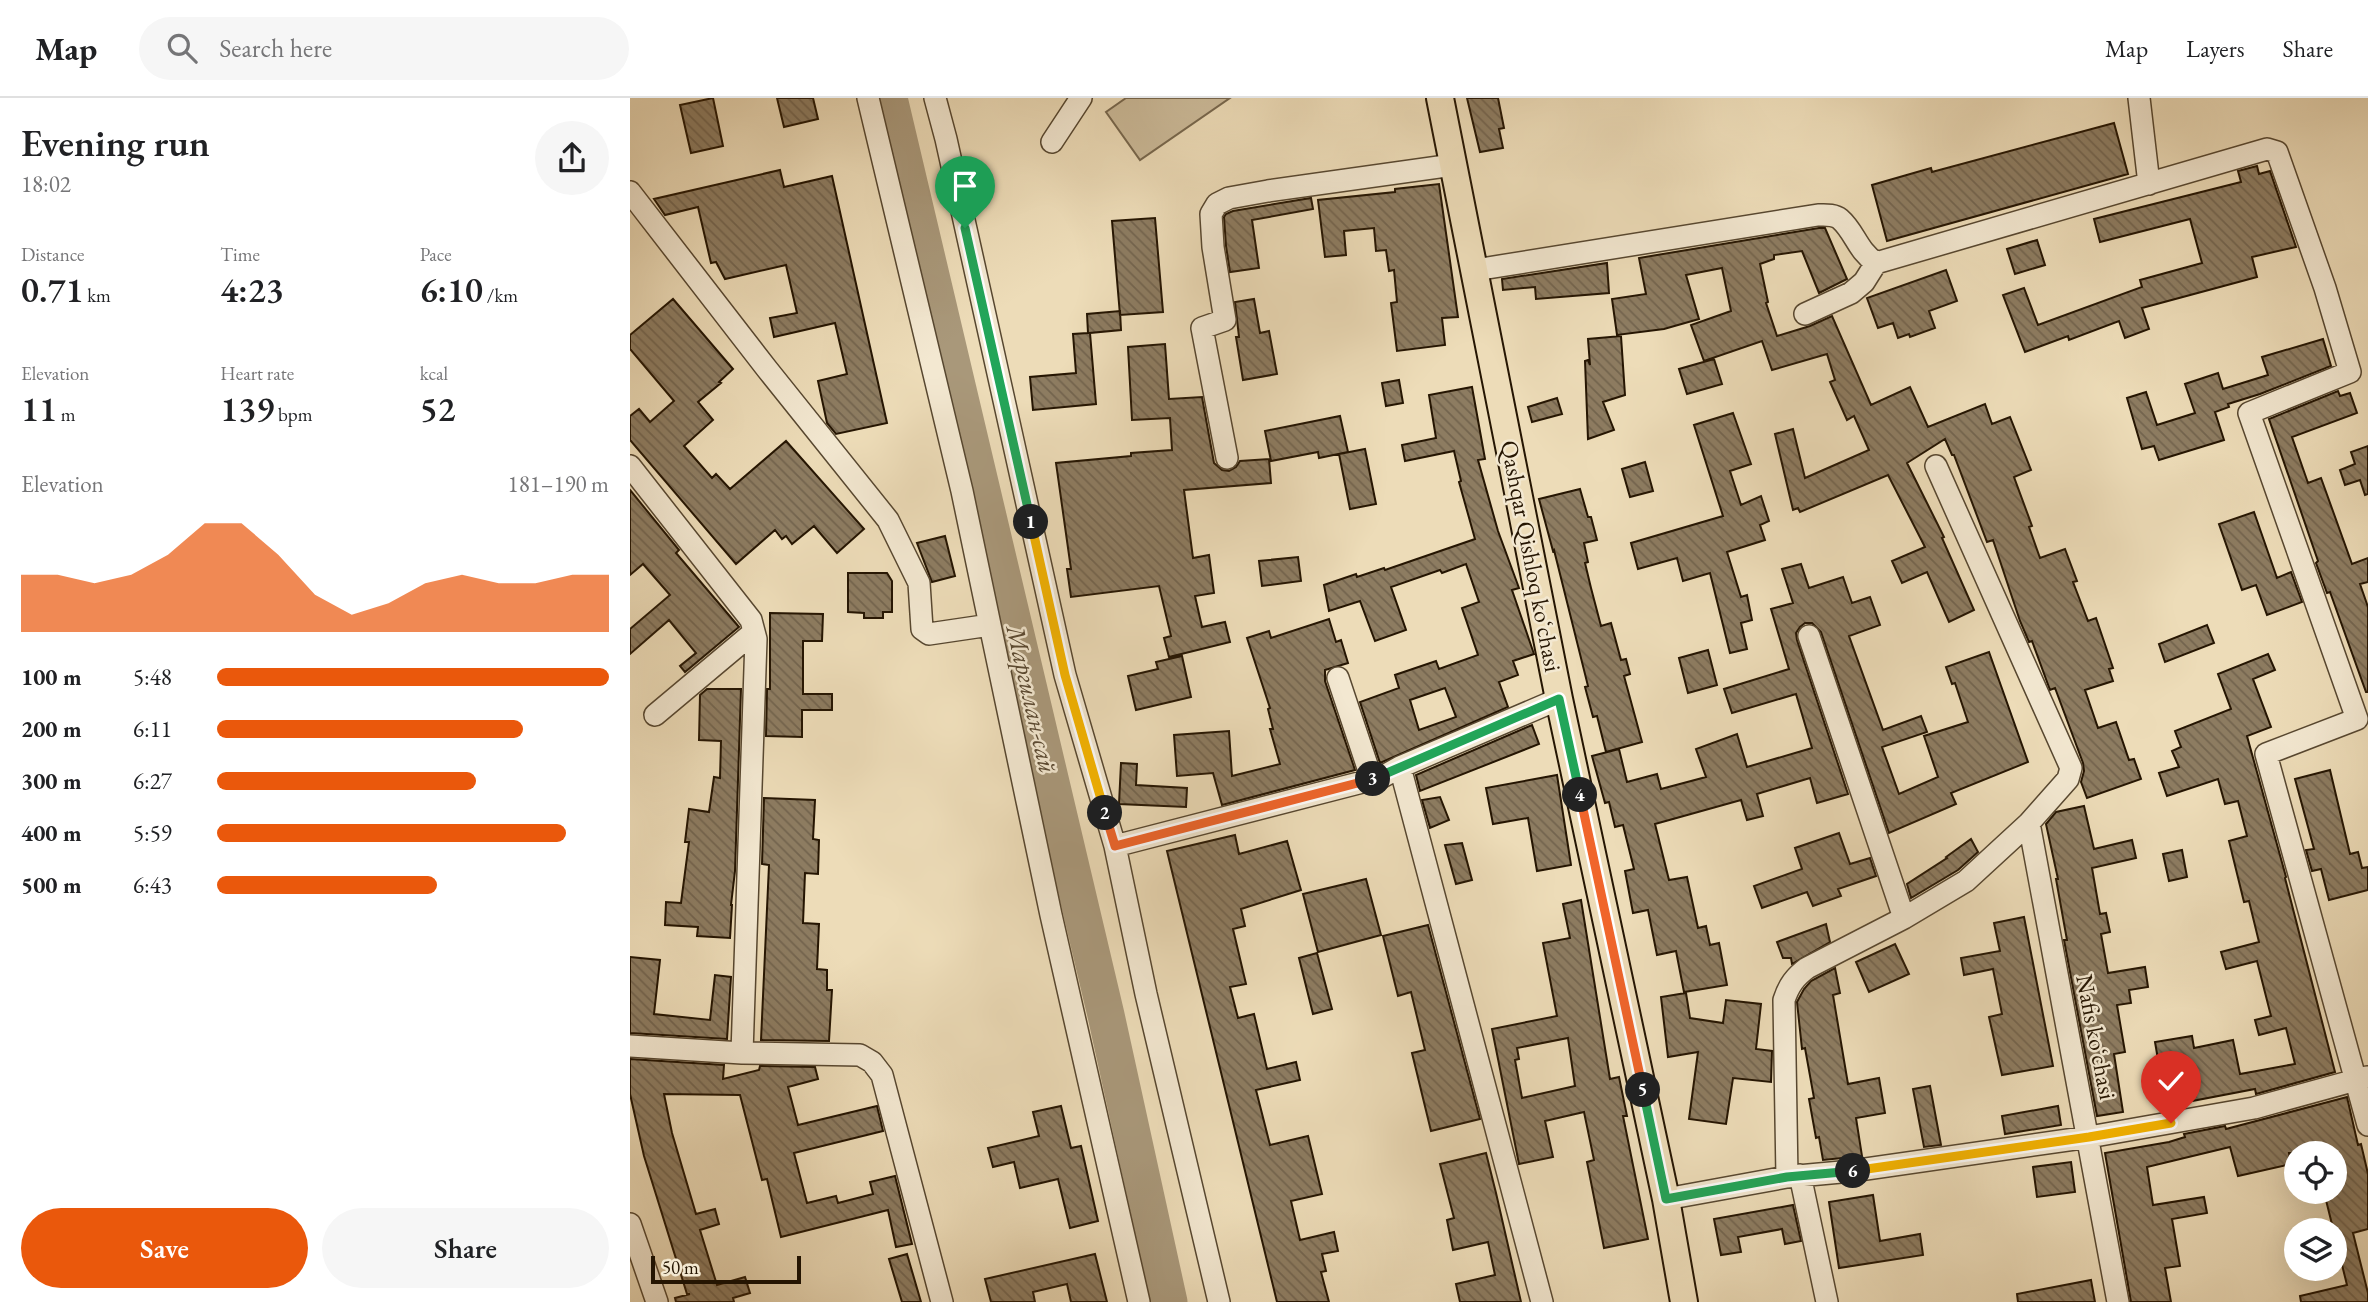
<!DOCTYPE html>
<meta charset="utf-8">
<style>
:root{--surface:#fff;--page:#f6f6f6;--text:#202124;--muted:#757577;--line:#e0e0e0;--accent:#ea580c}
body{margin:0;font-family:"EB Garamond",serif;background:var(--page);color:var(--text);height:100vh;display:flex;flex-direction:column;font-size:26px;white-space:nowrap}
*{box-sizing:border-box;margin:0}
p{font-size:23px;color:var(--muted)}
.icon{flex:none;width:38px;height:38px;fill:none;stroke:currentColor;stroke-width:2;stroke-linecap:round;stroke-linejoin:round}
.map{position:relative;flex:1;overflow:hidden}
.sheet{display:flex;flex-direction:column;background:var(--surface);width:630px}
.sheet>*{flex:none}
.controls{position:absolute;left:1654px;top:1043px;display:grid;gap:14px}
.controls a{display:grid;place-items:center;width:63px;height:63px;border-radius:50%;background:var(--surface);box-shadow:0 7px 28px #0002;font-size:35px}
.scale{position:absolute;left:21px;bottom:18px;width:150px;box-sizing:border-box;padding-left:7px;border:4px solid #251502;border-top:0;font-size:19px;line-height:24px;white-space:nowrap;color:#251502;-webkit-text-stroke:5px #f3e8d1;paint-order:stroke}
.pin{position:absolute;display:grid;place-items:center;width:60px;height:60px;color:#fff;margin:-72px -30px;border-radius:50% 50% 50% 0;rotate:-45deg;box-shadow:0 0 7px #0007}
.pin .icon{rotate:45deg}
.km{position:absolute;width:35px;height:35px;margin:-18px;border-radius:50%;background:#222;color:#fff;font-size:19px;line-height:35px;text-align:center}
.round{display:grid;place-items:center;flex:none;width:74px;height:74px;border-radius:37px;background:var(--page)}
.headline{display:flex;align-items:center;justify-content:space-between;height:119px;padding:0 21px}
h1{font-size:38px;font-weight:600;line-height:52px}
.metrics{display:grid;grid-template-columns:repeat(3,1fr);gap:10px;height:119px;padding:7px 21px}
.metrics div{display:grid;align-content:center}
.metrics b{font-size:35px;font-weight:600}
.metrics small{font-size:19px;font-weight:400}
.metrics p{font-size:19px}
.chart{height:196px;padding:14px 21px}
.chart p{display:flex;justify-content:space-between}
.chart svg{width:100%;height:126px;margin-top:7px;fill:var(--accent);opacity:.7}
.primary-button{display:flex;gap:14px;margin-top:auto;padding:14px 21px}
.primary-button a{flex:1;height:80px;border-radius:42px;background:var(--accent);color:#fff;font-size:28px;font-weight:600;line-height:80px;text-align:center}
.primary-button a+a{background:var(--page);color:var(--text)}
ul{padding:0 21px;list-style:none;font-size:23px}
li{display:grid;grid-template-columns:112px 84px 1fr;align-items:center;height:52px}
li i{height:18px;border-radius:9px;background:var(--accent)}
header{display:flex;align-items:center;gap:42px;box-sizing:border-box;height:98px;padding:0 35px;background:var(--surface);border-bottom:2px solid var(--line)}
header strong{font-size:33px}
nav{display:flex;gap:38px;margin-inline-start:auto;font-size:24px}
.search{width:490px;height:63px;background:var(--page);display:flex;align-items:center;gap:18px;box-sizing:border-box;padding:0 24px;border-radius:38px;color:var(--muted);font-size:26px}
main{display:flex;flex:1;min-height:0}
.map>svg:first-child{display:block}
.pitch{fill:#cbba99;stroke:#78684e;stroke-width:2}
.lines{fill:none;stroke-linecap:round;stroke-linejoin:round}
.river{stroke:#a9987a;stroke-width:37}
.building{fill:url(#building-back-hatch);stroke:#251502;stroke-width:2;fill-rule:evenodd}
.minor-casing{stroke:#574730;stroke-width:24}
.major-casing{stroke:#251502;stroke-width:30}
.minor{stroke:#f3e8d1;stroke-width:21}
.major{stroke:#eddcb8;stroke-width:26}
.split-1-casing{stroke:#fff;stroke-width:14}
.split-2-casing{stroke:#fff;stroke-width:14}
.split-3-casing{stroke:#fff;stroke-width:14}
.split-4-casing{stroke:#fff;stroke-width:14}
.split-5-casing{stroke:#fff;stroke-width:14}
.split-6-casing{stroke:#fff;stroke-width:14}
.split-7-casing{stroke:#fff;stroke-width:14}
.split-1{stroke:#22a559;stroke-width:9}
.split-2{stroke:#f5b400;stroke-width:9}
.split-3{stroke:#f0652b;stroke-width:9}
.split-4{stroke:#22a559;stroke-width:9}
.split-5{stroke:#f0652b;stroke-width:9}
.split-6{stroke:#22a559;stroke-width:9}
.split-7{stroke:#f5b400;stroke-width:9}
.labels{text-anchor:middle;stroke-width:5;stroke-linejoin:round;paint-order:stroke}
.street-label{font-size:24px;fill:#251502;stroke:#f3e8d1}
.water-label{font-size:26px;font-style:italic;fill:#5a4932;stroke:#f3e8d1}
</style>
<header>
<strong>Map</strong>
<div class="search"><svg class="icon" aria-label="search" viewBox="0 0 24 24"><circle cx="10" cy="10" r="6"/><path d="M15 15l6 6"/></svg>Search here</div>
<nav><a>Map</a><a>Layers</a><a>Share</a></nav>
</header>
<main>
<section class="sheet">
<div class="headline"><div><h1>Evening run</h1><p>18:02</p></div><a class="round"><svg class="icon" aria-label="share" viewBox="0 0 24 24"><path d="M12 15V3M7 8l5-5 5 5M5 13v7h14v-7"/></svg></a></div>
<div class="metrics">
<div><p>Distance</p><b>0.71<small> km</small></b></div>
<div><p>Time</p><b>4:23</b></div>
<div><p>Pace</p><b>6:10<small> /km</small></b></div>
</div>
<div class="metrics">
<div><p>Elevation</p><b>11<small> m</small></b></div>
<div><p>Heart rate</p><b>139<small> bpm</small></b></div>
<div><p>kcal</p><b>52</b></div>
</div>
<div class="chart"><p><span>Elevation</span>181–190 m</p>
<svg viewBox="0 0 160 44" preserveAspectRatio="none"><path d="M0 44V24L10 24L20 27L30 24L40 17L50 6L60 6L70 17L80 31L90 38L100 34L110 27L120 24L130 27L140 27L150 24L160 24V44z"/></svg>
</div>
<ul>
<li><b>100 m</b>5:48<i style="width:100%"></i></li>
<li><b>200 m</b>6:11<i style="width:78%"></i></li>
<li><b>300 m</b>6:27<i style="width:66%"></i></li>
<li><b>400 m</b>5:59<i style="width:89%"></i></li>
<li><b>500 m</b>6:43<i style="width:56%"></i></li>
</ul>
<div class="primary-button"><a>Save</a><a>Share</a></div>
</section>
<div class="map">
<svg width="1738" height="1204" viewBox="0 0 1738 1204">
<defs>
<pattern id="building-back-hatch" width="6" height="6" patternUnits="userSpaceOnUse" patternTransform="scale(1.75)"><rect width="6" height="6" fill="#8d7c61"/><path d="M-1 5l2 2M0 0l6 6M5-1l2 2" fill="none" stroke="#73644e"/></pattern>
</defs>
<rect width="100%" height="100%" fill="#eddcb8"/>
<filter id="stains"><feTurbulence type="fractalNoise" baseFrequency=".00286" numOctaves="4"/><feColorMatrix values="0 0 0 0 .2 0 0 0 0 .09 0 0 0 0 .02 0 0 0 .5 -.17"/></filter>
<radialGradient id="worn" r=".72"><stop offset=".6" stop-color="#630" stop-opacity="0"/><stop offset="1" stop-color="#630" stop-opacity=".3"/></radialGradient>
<path class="pitch" d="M496,0h104l-90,62 -34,-48z"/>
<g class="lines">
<path class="river" d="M259,0l217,917 63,287"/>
</g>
<path class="building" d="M83,0l10,48 -32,7 -11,-48z
M147,0h36l5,21 -34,8z
M837,0h31l6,30 -5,1 4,19 -23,4z
M1484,25l14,51 -241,67 -15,-56 59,-17 1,4z
M1627,68l2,8 11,-3 26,76 -44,10 5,20 -115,31 7,21 -24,9 -6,-17 -50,19 -1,-4 -43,16 -22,-57 21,-7 14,37 104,-38 -2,-7 62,-17 -12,-44 -90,23 -6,-23 147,-37 -3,-11z
M150,72l4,17 48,-11 55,247 -51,11 -9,-11 -9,-42 29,-7 -12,-51 -61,14 -4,-19 27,-5 -11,-48 -61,14 -9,-17 -5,1 -13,-56 -33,8 -11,-16z
M809,86l19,133 -16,1 3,27 -48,6 -6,-48 6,-1 -3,-32 -5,1 -3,-21 -10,1 -2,-23 -30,3 2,24 -21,2 -7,-57 77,-8v-3z
M681,100l2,11 -61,11 7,48 -29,4 -4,-26 -2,-29 2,-3 7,-3z
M525,120l8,94 -43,3 -8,-94z
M1189,130h6l22,51 -28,14 -17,-42 -28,4v4l-14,5 8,38 -2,1 11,33 33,-10 22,-10 39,89 39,-18 18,40 57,-23 7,20 18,-7 21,53 -17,7 18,49 -3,1 11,31 25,-9 12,32 -4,1 15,39 8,-3 17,50 -4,1 4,12 -28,9 13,38 18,-6 13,38 5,-1 7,20 -54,19 -6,-16 3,-11 -1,-8 -28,-75 -5,2 -18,-49 -3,1 -9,-21 -27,-81 -6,2 -33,-87h-2l-7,-16 -38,24 37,74 -2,1 32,72 -25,12 -22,-50 -25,11 -10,-22 33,-14 -37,-72 -88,37 -2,-4 -5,2 -18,-76 18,-5 12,49 64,-28 -15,-34 -7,4 -17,-38 5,-2 -8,-26 -55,16 -10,-29 -58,20 -13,-36 40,-14 -9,-43 -36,7 13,44 -35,10 -47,6 -5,-36 34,-5 -7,-36z
M1407,142l8,25 -30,9 -8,-25z
M977,165l2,30 -73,6 -1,-12 -32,3 -1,-11z
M1316,172l11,31 -28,10 6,17 -25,9 -1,-3 -11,4 -5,-15 -15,5 -11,-30z
M43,201l60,70 -14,13 2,1 -23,19 15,18 -29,26 28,32 4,-4 14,15 56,-48 78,88 -27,24 -23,-27 -22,18 -6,-8 -4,3 -7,-9 -39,34 -106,-124v-24l9,-7 11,13 24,-21 -44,-52v-14z
M624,201l6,34 9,-2 8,43 -34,6 -7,-43h3l-4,-35z
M490,213l1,19 -31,3 6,71 -63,6 -3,-33 46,-4 -3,-39 15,-1 -1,-19z
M991,238l4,59 -22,7 11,28 -26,9 -3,-78 3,-1 2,5 -2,-26z
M1693,241l8,27 -71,28 -32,10 1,3 -14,5 9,28 -65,20 -5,-14 -12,3 -15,-51 19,-6 11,33 38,-12 -10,-29 33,-11 5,16 45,-14 -6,-18z
M535,246l4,55 33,-2 12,66 8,7 7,1 7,-4 4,-6 29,-2 2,24 -87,7 9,68 16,-3 5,38 -19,3 7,31 23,-5 5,20 -61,15 -5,-19 7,-2 -12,-50 -88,11 -4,-28h4l-15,-106 75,-7v-3l41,-3 -2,-32 -38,2 -4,-73z
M1084,261l8,25 -35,10 -8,-25z
M769,282l4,23 -17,3 -4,-23z
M842,289l13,72 -7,1 20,71 21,57 -7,2 22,64 -21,7 5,14 -19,7 9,25 -128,56 -20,-61 39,-14 -4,-13 41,-14 3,8 39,-14 -16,-47 17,-6 -13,-38 -24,9 -2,-3 -49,17 15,43 -31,11 -15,-40 -31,10 -5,-26 32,-11 1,3 27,-9 1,2 90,-31 -16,-57 2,-1 -7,-30 -49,10 -3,-16 34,-7 -7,-43zM815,590l11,29 -37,13 -9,-30z
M1708,293l2,5 10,-3 7,20 -65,24 16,46 13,-5 31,86 16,-6v24l-8,2 8,23v85h-2l-36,-100 -3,1 -11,-30 2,-2 -49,-142z
M927,300l5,16 -30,8 -4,-15z
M1103,315l18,51 -21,7 11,34 20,-9 8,25 -9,4 5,15 -38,12 14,45 6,-2 5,25 -11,3 6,26 -17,4 -20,-80 -27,8 -6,-23 -39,11 -7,-26 92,-27 -29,-91z
M710,318l8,36 -29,6 -1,-6 -47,9 -6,-30z
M1738,348v48l-3,1 -5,-15 -15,5 -5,-15 15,-6 -4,-12z
M735,351l11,55 -26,5 -11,-55z
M1015,364l8,29 -23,6 -8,-28z
M950,391l8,28h3l6,23 -13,3 4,19 -3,1 6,25 10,38 10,-3 10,37 5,-1 4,15 -6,2 18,66 -36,10 -9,-36 -4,1 -8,-30 3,-1 -34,-136 -1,1 -14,-52z
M0,392l49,60 -3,3 63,74 -54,45 -5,-6 16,-13 -27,-33 -39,34v-25l40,-34 -27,-31 -13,11z
M1624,414l23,66 14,-6 11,30 -35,13 -11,-30 -14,5 -23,-66z
M315,438l10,40 -23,6 -15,-39z
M668,459l3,24 -39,5 -3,-25z
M1171,466l8,24 34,-11 9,26 18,-6 10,28 -31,11 34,94 38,-14 6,16 -45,15 17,47 39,-17 -14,-41 44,-14 -13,-39 -3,1 -6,-17 43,-15 39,110 -77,31 5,11 -67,29 -68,-201 -9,-9h-7l-5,4 -4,6 1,7 51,154 -31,9 -7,-25 -53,16 6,22 -16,4 -6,-20 -86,24 14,56 18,-3 11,51 8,-2 4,19 9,-2 8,42 -43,7 -8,-41 -19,4 -9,-45 -15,3 -8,-42 9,-2 -11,-44 -8,2 -6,-25 -4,1 -13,-47 27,-7 8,33 30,-8 4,15 45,-12 -10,-28 41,-15 10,33 65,-19 -16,-54 -64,19 -8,-24 65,-20 -18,-60 22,-6 -11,-34z
M218,475h39l5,8v31h-9v6h-19v-5l-16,-1z
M140,515l53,1 -1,27h-19v53h29v16h-30v27l-36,-1 1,-47h3z
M699,521l7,23 5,-2 7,23 -23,7v11l30,89 -133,35 -9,-32 -36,3 -3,-41 55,-4 3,45 48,-12 -10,-35h3l-5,-20 2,-1 -23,-70 22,-7 2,7z
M1577,527l7,18 -49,19 -6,-18z
M1078,552l9,35 -29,8 -9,-35z
M1638,556l7,16 -22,9 18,48 -24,9 39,141 -1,1 50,194 -79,22 -1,-5 -89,17 -11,-64 37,-6 2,12 39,-8 7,34 55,-10 -9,-36 -27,7 -4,-15 16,-4 -14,-55 -31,8 -5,-17 38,-10 -10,-41 -5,1 -15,-61 18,-5 -9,-35 -13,3 -7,-25 -51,17 -8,-23 20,-6 -7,-16 9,-4 -6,-16 56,-22 -13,-35z
M552,558l9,41 -55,13 -8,-34 30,-7 -2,-7z
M77,591h34l-6,182 -4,34h1l-2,33 -33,-2 1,-9 -33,-2 1,-23 15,1 8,-61h-4l4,-33 20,3 5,-35 6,1 1,-37 -22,-1 1,-45z
M902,627l7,19 -119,47 -4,-16z
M491,665l16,1 -1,21 51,3 -1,19 -67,-3z
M1700,672l20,84 8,-2 4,16 6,-1v23l-39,10 -8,-31 -9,2 -6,-21 8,-1 -19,-70z
M927,677l14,90 -34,6 -9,-53 -35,6 -7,-36z
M810,699l9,23 -19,8 -8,-28z
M134,700l51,2 -2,39 6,1 -1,34 -13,-1 -2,50 16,1 -2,45 10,1v20h5l-3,51 -68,-1 8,-175 -7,-1z
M1454,708l10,43 38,-9 4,18 -44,10 8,46 6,-1 4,19 -9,2 7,39 37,-6 3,20 -19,3 2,13 -14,2 8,47 -11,2 9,58 -26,4 -33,-176h3l-11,-61h2l-12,-55 10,-12z
M1209,735l11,31 20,-6 6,18 -38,13 3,7 -28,10 -6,-14 -45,16 -8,-22 48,-17 -7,-21z
M605,737l4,19 48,-13 14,49 -60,19 4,17 -12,3 13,55 -16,3 8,31 16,-4 13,55 29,-7 4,18 -44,10 14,55 38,-9 14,58 -31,7 9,39 34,-8 4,19 -16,3 4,17 -5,1 8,30h-52l-110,-451z
M1341,741l7,13 -20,18 -47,28 -4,-14 40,-26 -1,-1z
M832,745l10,37 -16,4 -11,-39z
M1552,752l5,27 -18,4 -6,-27z
M736,781l15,56 -63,17 -15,-58z
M951,802l29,179 9,-2 8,39h-4l25,123 -44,9 -17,-86 7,-2 -10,-48 -39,9 8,36 -34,7 -27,-135 65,-13 -14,-73 27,-5 -7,-34zM938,940l7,48 -53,12 -7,-38 4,-1 -2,-11z
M1394,819l29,149 -51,9 -13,-58 13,-3 -9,-45 -29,6 -3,-17 39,-7 -6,-28z
M1196,826l4,18 -38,22 -1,-6h-8l-6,-16z
M798,827l52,194 -49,12 -19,-78 13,-3 -14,-58 -13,4 -15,-60z
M1265,846l14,30 -40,18 -13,-30z
M687,855l15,56 -19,5 -14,-56z
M0,859l30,3 -6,54 56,6 5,-45 16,2 -4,62 -97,-6z
M1205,870l5,25 -7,2 15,89 31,-6 6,35 -29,5 6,38 -39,4 -4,-23 -3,1 -7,-39 5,-1 -9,-50 -3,1 -5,-47 7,-13 7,-8z
M1056,895l4,25 33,5 3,-23 35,4 -5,45 16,2 -1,31 -38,-4 -7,46 -37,-5 9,-67 -30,5 -7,-60z
M0,961l94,6 -1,14 36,-9 1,-4 55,1 3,12 -30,8 10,38 79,-19 6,25 -89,22 13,50 29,-7 2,7 35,-9 -3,-12 25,-6 17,68 -16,3 -8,-37 -107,27 -14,-58 -5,1 -22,-85 -76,-1 8,39 24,81 19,-5 4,15 -19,6 17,55 28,-8 5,16 -17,5 1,4h-58l-1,-4 15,-4h-3l-43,-138 -14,-62z
M1300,988l11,59 -17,2 -11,-58z
M1717,999l11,48 3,-1 7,30v55l-15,4 15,60v9h-67l-1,-6 47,-11 -23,-93h10v-39h-45l2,11 -53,12 -8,-29 -83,20 6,38 51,-8 3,16 -35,6 8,47 -15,2 6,34h-40l-26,-149 64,-11 16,-5 -1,-3 41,-8 1,3z
M431,1008l10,42 10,-2 17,75 -28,7 -12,-49 -38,9 -6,-26 -21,5 -5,-19 51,-12 -6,-24z
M1428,1008l3,19 -56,9 -3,-18z
M856,1055l10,40 25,109h-61l-4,-18 39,-9 -7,-33 -35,8 -6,-30 7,-2 -14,-54z
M1441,1064l4,30 -38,5 -4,-30z
M1243,1097l7,46 40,-7 3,21 -84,13 -10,-66z
M1163,1107l8,36 -16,3 -3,-15 -44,8 3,15 -20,3 -7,-36z
M277,1156l14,48h-19l-13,-43z
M465,1156l12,48h-36l-4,-18 -34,8 2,10h-44l-6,-23z
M1461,1182l4,22h-77l-1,-8z"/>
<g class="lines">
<g class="minor-casing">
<path id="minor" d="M305,0l11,41 119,536 50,171 31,148 73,308
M1509,0l10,86
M422,44l29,-44
M0,94l137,177 121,151 31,63 3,46 7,5 61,-9 -28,-134 -94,-393
M845,172l343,-55c7,0 16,-1 22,4 15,13 17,31 36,44
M1175,216l46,-21 13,-11 12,-19 391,-114 10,3 48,136 25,84 -101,41 108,306 -91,35 102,371
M597,360l-25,-130 23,-8 -12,-73 -2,-33 6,-10 12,-6 39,-7 185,-26
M0,368l121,154 5,19 -14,414
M360,527l61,290 88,387
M1179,538l95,282
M708,580l34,102
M25,617l99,-83
M770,669l142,535
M1399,725l89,479
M485,748l267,-69 18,-10 159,-68
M0,948l112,7 118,2 12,7 10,13 60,227
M1170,1077l27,127
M1157,1079l-3,-177c5,-15 11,-23 23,-32l97,-50 62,-37 63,-58 39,-44 3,-11 -135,-302
M1036,1101l121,-22 65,-6 237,-34 165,-29 113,-31
M0,1126l27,78"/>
</g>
<g class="major-casing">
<path id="major" d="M810,0l119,601 107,500 18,103"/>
</g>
<use href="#minor" class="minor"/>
<use href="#major" class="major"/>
</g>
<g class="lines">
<g class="split-1-casing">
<path id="split-1" d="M335,130l66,294"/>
</g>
<g class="split-2-casing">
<path id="split-2" d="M401,424l34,153 40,138"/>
</g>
<g class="split-3-casing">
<path id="split-3" d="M475,715l10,33 258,-67"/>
</g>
<g class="split-4-casing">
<path id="split-4" d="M743,681l186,-80 21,96"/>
</g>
<g class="split-5-casing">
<path id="split-5" d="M950,697l63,295"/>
</g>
<g class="split-6-casing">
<path id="split-6" d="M1013,992l23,109 121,-22 66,-6"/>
</g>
<g class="split-7-casing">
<path id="split-7" d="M1223,1073l236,-34 82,-14"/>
</g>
<use href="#split-1" class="split-1"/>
<use href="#split-2" class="split-2"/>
<use href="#split-3" class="split-3"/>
<use href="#split-4" class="split-4"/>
<use href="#split-5" class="split-5"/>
<use href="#split-6" class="split-6"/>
<use href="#split-7" class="split-7"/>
</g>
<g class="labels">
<g class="street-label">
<text transform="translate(901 458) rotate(79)" y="8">Qashqar Qishloq koʻchasi</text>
<text transform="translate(1466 939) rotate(79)" y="8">Nafis koʻchasi</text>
</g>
<g class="water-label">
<text transform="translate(402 601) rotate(77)" y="9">Маргилан-сай</text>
</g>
</g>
<rect width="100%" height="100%" filter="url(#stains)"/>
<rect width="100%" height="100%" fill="url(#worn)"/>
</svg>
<div class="controls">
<a><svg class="icon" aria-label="locate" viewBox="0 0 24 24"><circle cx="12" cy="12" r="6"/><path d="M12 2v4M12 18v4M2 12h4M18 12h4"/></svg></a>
<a><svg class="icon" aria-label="layers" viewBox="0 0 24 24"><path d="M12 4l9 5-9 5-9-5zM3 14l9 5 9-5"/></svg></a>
</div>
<div class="scale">50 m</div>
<div class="pin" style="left:335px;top:130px;background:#1e9e55"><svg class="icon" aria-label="arrive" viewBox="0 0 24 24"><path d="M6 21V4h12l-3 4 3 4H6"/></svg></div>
<div class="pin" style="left:1541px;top:1025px;background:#d93025"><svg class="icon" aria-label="check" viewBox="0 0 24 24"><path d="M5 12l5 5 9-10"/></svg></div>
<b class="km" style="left:401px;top:424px">1</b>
<b class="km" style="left:475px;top:715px">2</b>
<b class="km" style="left:743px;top:681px">3</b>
<b class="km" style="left:950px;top:697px">4</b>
<b class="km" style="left:1013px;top:992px">5</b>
<b class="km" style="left:1223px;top:1073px">6</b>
</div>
</main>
